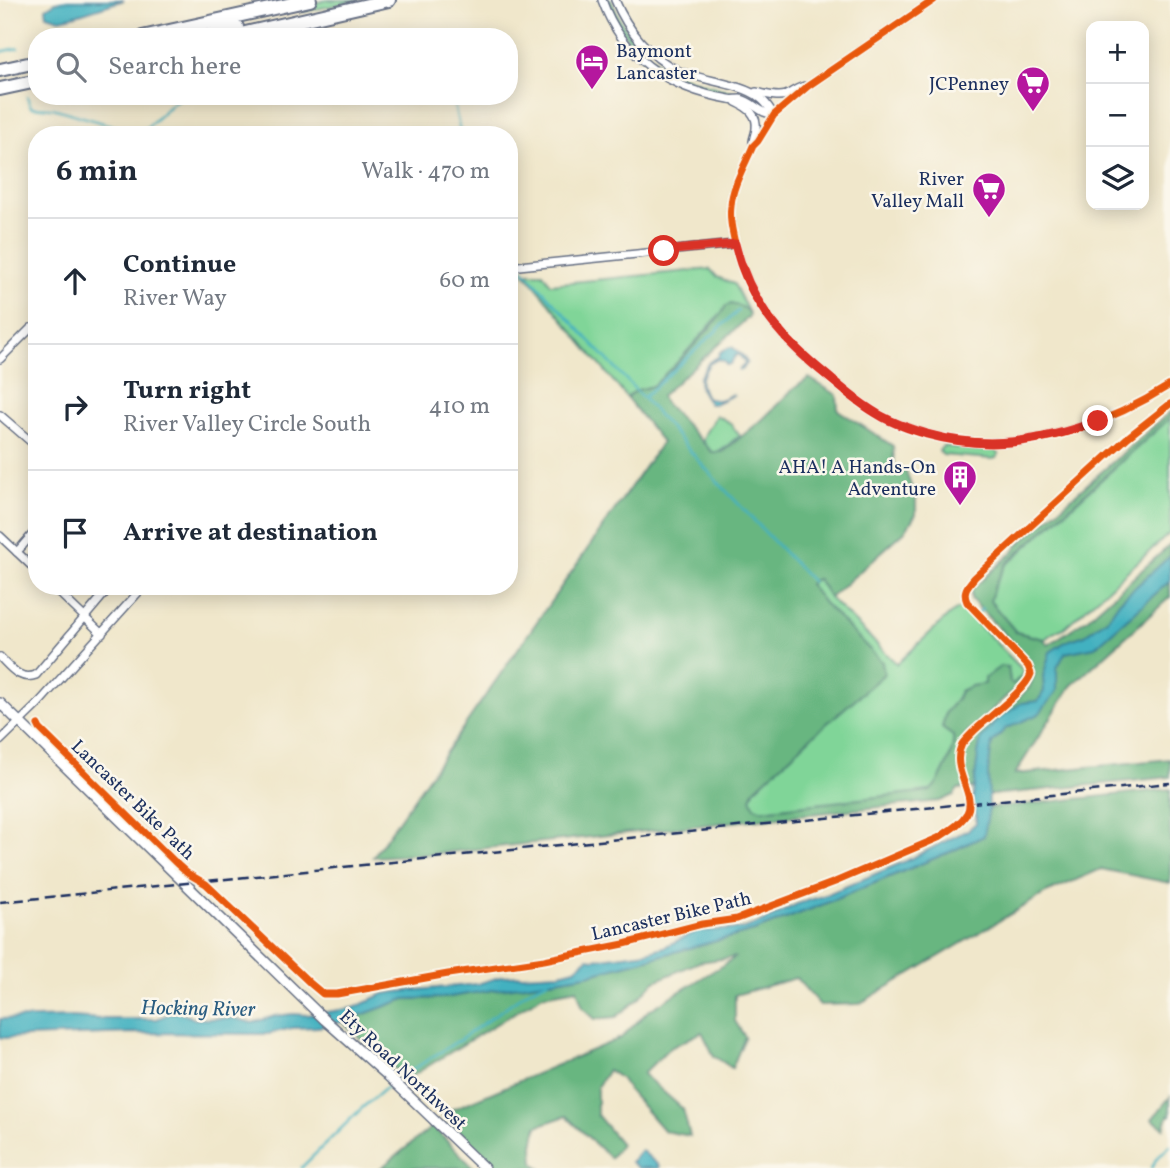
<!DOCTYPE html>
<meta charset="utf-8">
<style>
:root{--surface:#fff;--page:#f2f2f3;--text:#1f2937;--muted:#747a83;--line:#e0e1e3}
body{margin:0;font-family:Vollkorn,serif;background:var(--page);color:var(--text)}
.controls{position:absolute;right:21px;top:21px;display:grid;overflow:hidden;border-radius:14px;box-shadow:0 4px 18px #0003}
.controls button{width:63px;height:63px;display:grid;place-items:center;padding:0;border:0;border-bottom:2px solid var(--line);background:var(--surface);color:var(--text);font:35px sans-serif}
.stop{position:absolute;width:21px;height:21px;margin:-16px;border:5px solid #d93025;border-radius:50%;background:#fff}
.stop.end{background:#d93025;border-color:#fff;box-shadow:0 2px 7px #0008}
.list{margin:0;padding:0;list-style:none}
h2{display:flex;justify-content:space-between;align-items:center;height:91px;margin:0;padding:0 28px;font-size:30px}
h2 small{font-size:23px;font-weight:400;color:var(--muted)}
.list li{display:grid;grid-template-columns:46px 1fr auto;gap:21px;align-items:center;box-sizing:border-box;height:126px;padding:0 28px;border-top:2px solid var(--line)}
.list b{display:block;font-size:26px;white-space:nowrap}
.list p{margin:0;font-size:23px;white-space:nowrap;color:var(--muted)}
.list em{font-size:23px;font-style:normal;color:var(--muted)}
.icon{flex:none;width:38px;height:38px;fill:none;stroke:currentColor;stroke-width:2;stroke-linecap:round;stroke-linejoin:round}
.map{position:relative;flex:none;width:1170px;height:1168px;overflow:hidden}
.search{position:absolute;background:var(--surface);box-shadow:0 4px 18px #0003;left:28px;top:28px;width:490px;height:77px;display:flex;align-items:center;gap:18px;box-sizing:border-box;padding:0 24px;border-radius:28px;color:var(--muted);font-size:26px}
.panel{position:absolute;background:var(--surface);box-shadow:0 4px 18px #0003;left:28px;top:126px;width:490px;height:469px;border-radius:28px}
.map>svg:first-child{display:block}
.green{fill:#80d598;stroke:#4e827b;stroke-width:2}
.forest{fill:#68b680;stroke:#42726f;stroke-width:2}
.water{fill:#43b1c0;stroke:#2f708f;stroke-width:2}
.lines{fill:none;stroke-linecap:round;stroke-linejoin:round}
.stream{stroke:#43b1c0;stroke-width:2.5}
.minor-casing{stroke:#666f84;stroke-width:10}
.tertiary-casing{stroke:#666f84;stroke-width:12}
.primary-casing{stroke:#666f84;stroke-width:16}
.minor{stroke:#fff;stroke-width:7}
.tertiary{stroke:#fff;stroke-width:9}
.primary{stroke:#fff;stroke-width:12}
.rail{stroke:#1b2f5e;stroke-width:2.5;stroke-dasharray:10 5;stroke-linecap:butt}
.cycleway-casing{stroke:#fbf7ec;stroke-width:11}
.cycleway{stroke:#e8590c;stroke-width:7}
.route{stroke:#d93025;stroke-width:9}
.labels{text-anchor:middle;stroke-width:5;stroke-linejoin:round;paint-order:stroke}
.poi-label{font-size:19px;fill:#1b2f5e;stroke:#fbf7ec;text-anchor:end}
.street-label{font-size:19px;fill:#1b2f5e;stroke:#fbf7ec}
.water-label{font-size:21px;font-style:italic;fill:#295c80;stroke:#fbf7ec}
</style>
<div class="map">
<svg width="1170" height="1168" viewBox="0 0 1170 1168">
<rect width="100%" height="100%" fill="#fbf7ec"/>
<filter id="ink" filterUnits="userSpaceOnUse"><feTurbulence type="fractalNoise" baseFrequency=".0143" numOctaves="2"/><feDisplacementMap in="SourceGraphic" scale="14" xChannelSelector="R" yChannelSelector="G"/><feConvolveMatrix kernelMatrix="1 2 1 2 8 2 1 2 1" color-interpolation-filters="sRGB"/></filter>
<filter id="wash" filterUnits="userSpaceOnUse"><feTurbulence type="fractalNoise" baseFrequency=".00686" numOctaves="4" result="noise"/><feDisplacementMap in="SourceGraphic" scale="28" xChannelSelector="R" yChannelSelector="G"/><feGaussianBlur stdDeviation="1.57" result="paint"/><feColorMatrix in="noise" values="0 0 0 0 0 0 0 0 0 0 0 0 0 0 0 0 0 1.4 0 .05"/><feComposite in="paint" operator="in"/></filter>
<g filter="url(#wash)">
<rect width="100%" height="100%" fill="#f0e7cb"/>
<g class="green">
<polygon points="328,0 360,0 303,12 299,8 300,6"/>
<path d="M606,0H611C641,73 687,79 756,98L753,101C684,82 636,74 606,0Z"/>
<path d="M710,269L717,277L734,284L749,313L744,309L724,310L673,367C664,372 661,382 652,386C641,390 636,388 627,398L525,273H543L551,284Z"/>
<path d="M716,415L730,423L740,436C726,443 716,466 703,441C704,430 712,425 716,415Z"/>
<path d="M1170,418V533L1064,628C1048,634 1041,641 1034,656L976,590L991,576L1013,559Z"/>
<polygon points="943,446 966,449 992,450 995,450 999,454 996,458 992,459 943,455 939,451"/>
<path d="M818,579L830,598L897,664L950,614L958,609H963L1022,669L1023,674L1013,685L1010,682L1009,675L985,685L971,686L960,691L953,705L946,712L942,728L953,736C955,751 941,781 930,792L762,810L755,807L751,799L754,790L809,739L824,603L809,585L814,580Z"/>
</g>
<g class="forest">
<path d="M731,304C739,305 747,308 750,316L661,396L663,401L712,452H722L726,449L763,419L792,390L809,378L837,395L838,410L893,446L894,465L906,471L911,486L916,493V514L905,531L830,598L818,579L814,580L809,584L824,603L882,662L884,674L809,739L754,790L751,799L755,807L762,810L930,791C941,781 955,751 953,736L942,728L946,712L957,699L960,691L971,686L985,684V678L1001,666L1008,667L1010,682L1013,684L1023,674L1024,680L964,736L967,747L983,730L1029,688L1034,675L1030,661L971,599V590L1013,552L1020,543L1170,412V418L1006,564L994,587L990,601L1016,632L1044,639L1048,645L1088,618L1170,545V597L1071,686L1015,774L1170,759V777L991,795L971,788L958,789L954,795L940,801L760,819L431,854L373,857L662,442L627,398C636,388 641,390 652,386C661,382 664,372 674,367L717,320L726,306Z"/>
<polygon points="1170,789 1170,883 1101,869 1046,893 859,1004 820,1005 796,978 735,995 735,1021 745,1037 732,1068 714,1056 702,1032 668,1049 643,1074 683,1109 690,1136 664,1131 629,1091 620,1078 608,1070 597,1087 597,1115 621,1144 610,1158 566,1116 537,1126 533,1145 534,1163 540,1168 497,1168 441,1114 621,1038 648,1011 736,957 699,962 655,981 637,1000 616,1017 595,1019 583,1008 577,989 543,995 407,1079 342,1022 405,999 443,998 587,975 754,931 819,906 952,851 983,836 989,808"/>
<polygon points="1170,1097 1170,1116 1168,1116 1164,1128 1152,1119"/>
<polygon points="432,1126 474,1168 381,1168 428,1130"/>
</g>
<g class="water">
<polygon points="68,0 124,0 73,16 60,19 47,15 46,8 56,2"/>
<path d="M730,347H732L744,357L747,363L743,369L738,371L746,363L739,355H736L730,364L727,365L724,361L718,359L709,364L700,379C702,401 715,405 732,394L733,395L714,404H709L700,388L699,378L709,362L718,357L720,352Z"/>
<polygon points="1170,556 1170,581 1095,647 1065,653 1057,668 1057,691 1039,714 1005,729 992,743 988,772 989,808 984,836 952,851 819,906 754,931 587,975 443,998 405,999 342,1022 318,1027 292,1028 268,1034 133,1033 0,1038 0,1019 73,1017 100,1019 157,1019 171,1013 179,1012 195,1019 234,1018 252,1023 275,1016 293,1014 307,1015 354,1008 383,994 396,992 477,984 503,976 560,973 575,969 588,958 594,959 647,952 664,947 698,931 742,929 762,922 797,904 823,896 906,861 968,830 976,823 976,816 972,804 978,754 981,739 995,722 1021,703 1038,701 1044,691 1043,676 1050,652 1067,641 1085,635 1108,618 1120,601"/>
<polygon points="641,1150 659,1166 658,1168 638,1168 631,1162"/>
</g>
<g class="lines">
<g class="stream">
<polyline points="0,52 18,48"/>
<polyline points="452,96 461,135"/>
<polyline points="27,97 31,107 53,108 140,134 174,102 182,96"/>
<polyline points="521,267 644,399 715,479 812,582"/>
<polyline points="643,398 738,311"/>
<polyline points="973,618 982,609"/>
<path d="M301,1168L361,1109L384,1089L435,1055C444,1051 451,1044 460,1040L531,989L548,981"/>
<polyline points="1152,1168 1156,1159 1170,1145"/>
</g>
</g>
</g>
<g filter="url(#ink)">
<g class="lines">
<g class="minor-casing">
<g id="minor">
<path d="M602,0C623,58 669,89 729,99C733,100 736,99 740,99C750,101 756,108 764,112C767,113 771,114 774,115"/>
<path d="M615,0C627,29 649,57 679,71C700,80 744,84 760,98C766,102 770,109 774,115"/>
<path d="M934,0L808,86L774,115L758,141L753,146C745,165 732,186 731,206C729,220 733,234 736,248C750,306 786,342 831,379C849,394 866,409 887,419C914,433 945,440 974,442C1043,448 1113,421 1170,385"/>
<path d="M756,92C766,94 776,98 786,95C794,92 798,86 807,86"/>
<path d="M736,102C747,107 758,114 756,129C755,136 752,139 753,146"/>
<polyline points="509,267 735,244"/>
<polyline points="0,359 31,328 37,334"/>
<polyline points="0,415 37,447"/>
<polyline points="0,536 37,571"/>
<polyline points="17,552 37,529"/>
<polyline points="52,586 102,634"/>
<path d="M0,657C11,668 20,681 36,675L111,586"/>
<polyline points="0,741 36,706 144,586"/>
</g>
</g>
<g class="tertiary-casing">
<polyline id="tertiary" points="0,703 325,1020 388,1076 484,1168"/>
</g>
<g class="primary-casing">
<g id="primary">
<polyline points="142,37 310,0"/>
<polyline points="196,37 237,27"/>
<polyline points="228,37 389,0"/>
<polyline points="0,70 37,62"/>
<polyline points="0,89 37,81"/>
</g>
</g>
<use href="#minor" class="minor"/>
<use href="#tertiary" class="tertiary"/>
<use href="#primary" class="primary"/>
<polyline class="rail" points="0,902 1170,783"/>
<g class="cycleway-casing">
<g id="cycleway">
<path d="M934,0L808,86L774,115L758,141L753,146C745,165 732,186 731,206C729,220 733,234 736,248C750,306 786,342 831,379C849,394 866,409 887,419C914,433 945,440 974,442C1043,448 1113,421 1170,385"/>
<path d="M38,725L40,729L178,865L187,873L206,884L311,984L323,994H337L448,974L544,960L624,944L702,924L737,919L835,882L938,838C948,831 961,824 967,813C977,794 949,769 962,744C965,740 970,735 973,732C987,718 1026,690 1031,674L1028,666L967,602C962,591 968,585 975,577L1128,437L1170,404"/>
</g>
</g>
<use href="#cycleway" class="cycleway"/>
</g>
</g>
<g class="lines" filter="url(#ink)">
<path class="route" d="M664,251L735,244C749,299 776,333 819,369C840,386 859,404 883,417C897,425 912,429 927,434C987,451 1041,442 1098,421"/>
</g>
<defs>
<g id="hotel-pin" transform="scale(1.75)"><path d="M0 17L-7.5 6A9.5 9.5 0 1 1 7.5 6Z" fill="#b5179e" stroke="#fbf7ec"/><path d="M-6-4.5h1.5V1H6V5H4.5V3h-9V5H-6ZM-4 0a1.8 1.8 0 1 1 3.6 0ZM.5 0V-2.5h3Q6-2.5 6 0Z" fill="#fff"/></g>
<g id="supermarket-pin" transform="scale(1.75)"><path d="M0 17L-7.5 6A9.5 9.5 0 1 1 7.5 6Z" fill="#b5179e" stroke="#fbf7ec"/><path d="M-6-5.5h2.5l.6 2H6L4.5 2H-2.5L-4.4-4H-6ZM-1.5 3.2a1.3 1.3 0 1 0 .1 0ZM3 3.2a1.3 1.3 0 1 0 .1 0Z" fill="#fff"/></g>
<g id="building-pin" transform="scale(1.75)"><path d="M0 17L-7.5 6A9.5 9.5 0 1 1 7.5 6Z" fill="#b5179e" stroke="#fbf7ec"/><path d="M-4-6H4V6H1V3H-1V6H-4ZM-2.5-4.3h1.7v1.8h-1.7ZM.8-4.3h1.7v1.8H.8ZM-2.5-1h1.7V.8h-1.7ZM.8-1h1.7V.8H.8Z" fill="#fff"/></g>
</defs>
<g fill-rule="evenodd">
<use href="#hotel-pin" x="592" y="61"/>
<use href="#supermarket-pin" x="1033" y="83"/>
<use href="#supermarket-pin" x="989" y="189"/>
<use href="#building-pin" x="960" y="477"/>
</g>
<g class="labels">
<g class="poi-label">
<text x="616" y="57" text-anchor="start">Baymont<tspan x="616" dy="22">Lancaster</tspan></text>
<text x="1009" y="90">JCPenney</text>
<text x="964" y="185">River<tspan x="964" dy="22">Valley Mall</tspan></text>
<text x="936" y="473">AHA! A Hands-On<tspan x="936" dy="22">Adventure</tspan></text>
</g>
<g class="street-label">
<text transform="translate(134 799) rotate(44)" y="7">Lancaster Bike Path</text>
<text transform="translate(671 915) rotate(-13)" y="7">Lancaster Bike Path</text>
<text transform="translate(404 1069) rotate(43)" y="7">Ety Road Northwest</text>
</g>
<g class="water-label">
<text transform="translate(198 1008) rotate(1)" y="7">Hocking River</text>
</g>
</g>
</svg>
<div class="controls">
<button>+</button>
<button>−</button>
<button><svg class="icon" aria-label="layers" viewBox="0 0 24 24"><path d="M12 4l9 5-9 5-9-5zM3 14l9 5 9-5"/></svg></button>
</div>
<div class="stop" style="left:664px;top:251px"></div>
<div class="stop end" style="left:1098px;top:421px"></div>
<div class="search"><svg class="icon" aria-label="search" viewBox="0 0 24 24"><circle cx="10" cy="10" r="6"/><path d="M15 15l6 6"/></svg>Search here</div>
<section class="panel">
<h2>6 min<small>Walk · 470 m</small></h2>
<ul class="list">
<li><svg class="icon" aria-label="ahead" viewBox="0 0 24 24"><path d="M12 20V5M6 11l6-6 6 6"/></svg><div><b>Continue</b><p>River Way</p></div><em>60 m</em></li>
<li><svg class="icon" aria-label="right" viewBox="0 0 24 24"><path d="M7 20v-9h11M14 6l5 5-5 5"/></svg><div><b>Turn right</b><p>River Valley Circle South</p></div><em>410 m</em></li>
<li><svg class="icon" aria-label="arrive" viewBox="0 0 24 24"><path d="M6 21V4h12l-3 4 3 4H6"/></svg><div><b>Arrive at destination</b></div></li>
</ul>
</section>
</div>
